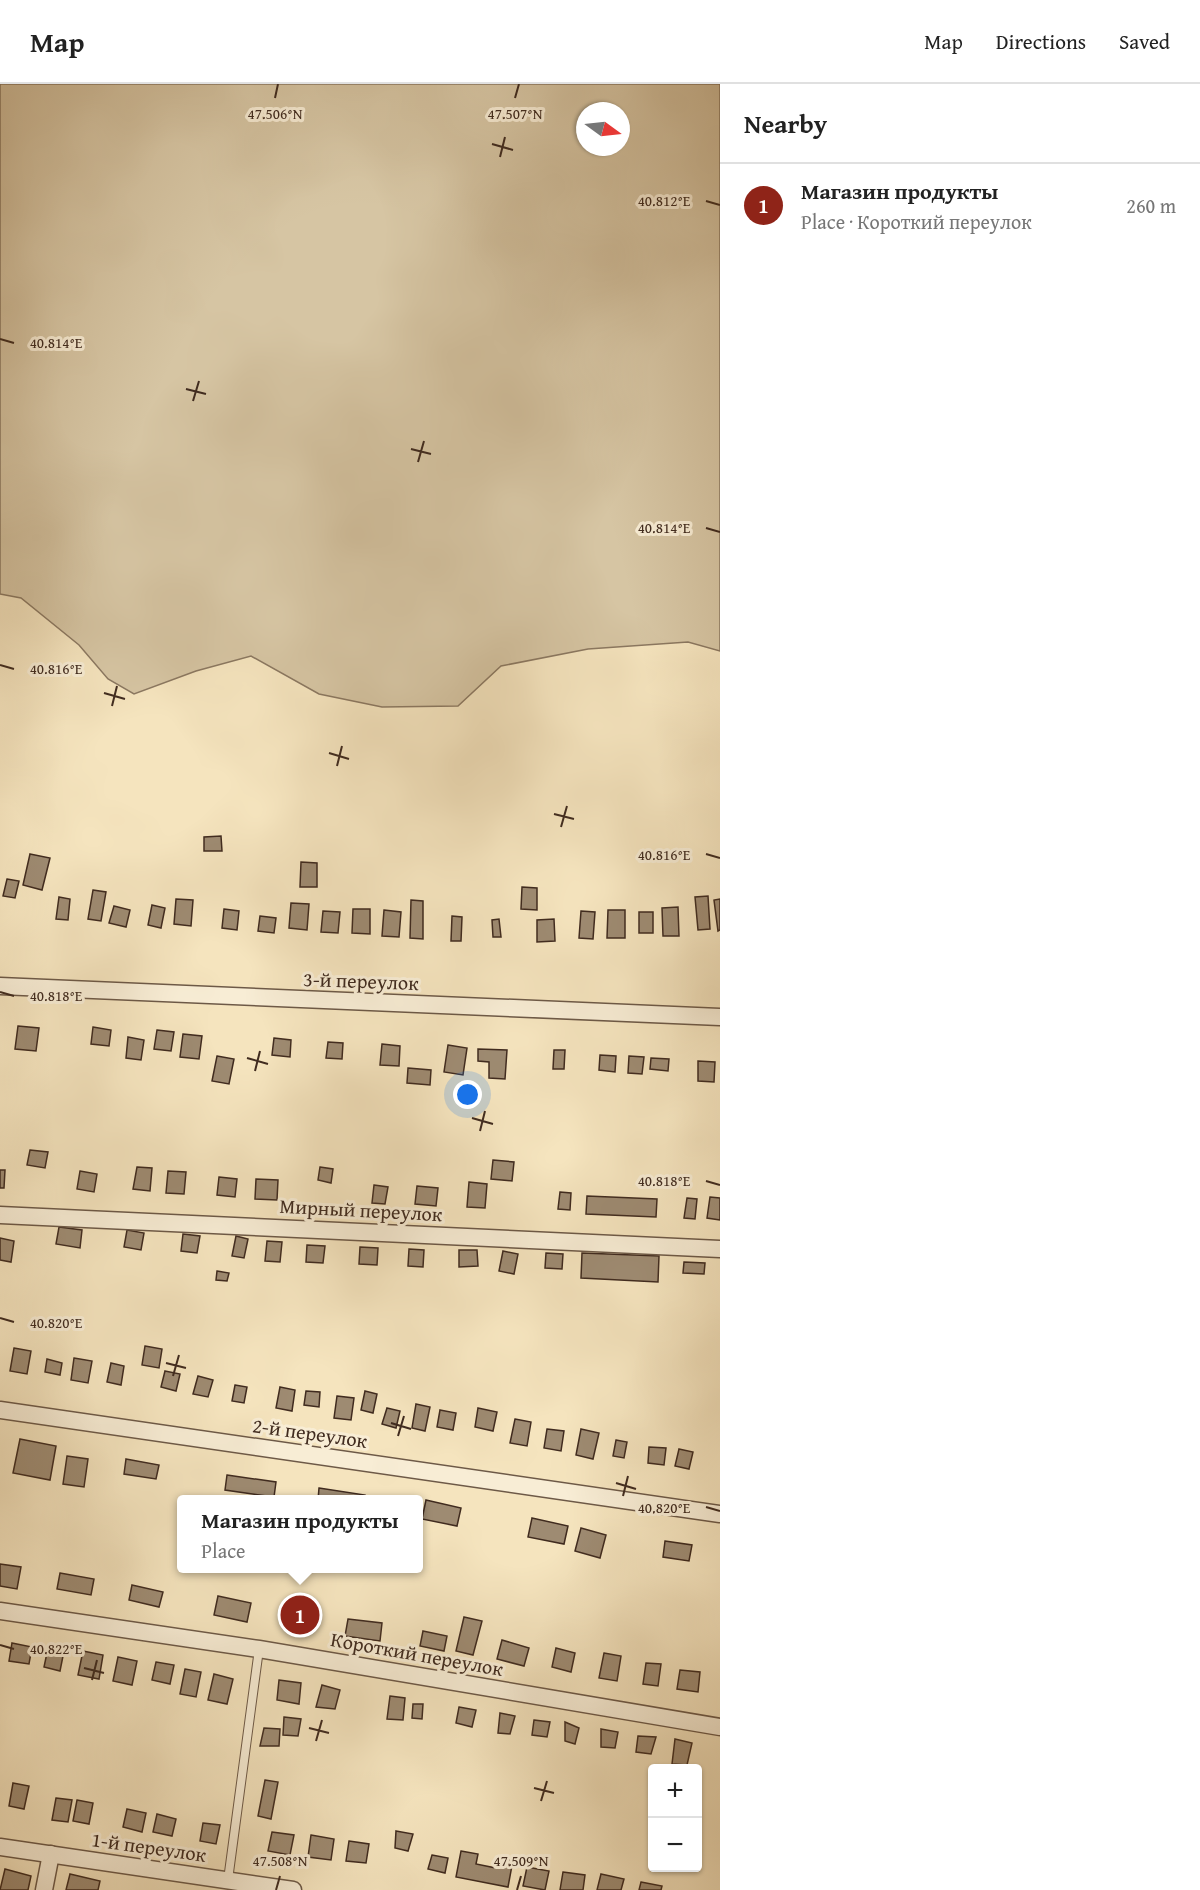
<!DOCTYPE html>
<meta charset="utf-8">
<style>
:root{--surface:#fff;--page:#f6f6f6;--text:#222;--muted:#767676;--line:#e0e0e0;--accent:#8f2418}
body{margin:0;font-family:"Gentium Book Plus",serif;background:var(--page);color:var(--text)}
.controls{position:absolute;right:18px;bottom:18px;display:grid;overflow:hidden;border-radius:6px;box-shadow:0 2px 4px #0004}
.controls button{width:54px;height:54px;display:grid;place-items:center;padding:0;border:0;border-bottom:2px solid var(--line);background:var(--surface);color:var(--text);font:30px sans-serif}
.compass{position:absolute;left:576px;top:18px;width:54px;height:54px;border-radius:50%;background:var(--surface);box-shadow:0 2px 4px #0004;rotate:105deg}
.you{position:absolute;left:468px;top:1011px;width:21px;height:21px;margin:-15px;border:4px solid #fff;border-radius:50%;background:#1a73e8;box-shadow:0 0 0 9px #1a73e833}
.badge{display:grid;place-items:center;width:39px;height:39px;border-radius:50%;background:var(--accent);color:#fff;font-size:20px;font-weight:700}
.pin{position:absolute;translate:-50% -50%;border:3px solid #fff;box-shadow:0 2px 6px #0006}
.popup{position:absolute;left:177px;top:1411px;width:246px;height:78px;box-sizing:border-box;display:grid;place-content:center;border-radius:6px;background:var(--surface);filter:drop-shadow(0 2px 4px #0005);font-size:20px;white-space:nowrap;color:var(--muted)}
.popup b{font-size:22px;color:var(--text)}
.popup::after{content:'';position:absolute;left:50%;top:100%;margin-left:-12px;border:12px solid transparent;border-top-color:var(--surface)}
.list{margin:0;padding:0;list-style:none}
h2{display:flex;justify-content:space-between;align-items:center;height:78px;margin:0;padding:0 24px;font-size:26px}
h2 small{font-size:20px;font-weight:400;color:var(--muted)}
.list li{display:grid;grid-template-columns:39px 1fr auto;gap:18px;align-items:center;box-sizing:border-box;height:84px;padding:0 24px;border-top:2px solid var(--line)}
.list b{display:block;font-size:22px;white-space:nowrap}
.list p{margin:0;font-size:20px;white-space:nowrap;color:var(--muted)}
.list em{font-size:20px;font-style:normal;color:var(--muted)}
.map{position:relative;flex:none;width:720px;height:1806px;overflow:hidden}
header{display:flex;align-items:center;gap:36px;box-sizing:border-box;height:84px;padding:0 30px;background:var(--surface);border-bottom:2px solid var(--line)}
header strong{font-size:28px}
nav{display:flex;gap:33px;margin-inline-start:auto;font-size:21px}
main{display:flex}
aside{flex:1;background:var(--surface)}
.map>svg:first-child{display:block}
.green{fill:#d6c5a3;stroke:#8b7861;stroke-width:1.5;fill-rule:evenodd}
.building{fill:#9e8b72;stroke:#402b1f;stroke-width:1.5}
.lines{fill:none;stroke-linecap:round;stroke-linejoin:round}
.service-casing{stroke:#6d5947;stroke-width:10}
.minor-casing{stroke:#6d5947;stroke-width:19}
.service{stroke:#f8edd5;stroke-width:8}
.minor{stroke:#f8edd5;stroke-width:16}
.ticks{fill:none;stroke:#402b1f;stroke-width:2}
.labels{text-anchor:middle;stroke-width:6;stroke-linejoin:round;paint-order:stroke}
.street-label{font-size:20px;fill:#402b1f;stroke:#f8edd5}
.ticks-label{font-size:15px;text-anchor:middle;fill:#402b1f;stroke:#f8edd5;stroke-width:6;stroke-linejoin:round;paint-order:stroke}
</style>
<header>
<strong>Map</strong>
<nav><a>Map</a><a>Directions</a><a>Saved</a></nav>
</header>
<main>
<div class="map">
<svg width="720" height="1806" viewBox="0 0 720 1806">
<rect width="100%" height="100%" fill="#f5e4be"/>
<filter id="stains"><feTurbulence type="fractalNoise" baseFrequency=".00333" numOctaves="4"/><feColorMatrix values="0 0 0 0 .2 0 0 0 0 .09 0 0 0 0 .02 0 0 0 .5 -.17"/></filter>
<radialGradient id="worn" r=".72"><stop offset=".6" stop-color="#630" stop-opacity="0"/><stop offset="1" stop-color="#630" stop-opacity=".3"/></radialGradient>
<path class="green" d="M0,0H720V567L688,558L588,565L501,582L458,622L382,623L319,610L251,572L196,587L134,610L108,595L79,561L21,514L0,510ZM585,27H621V63H585Z"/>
<g class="building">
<polygon points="221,752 222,767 204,767 204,753"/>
<polygon points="30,770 50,774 42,806 23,801"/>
<polygon points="301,778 317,779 317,803 300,803"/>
<polygon points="7,795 19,797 15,814 3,812"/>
<polygon points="522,803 537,804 537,826 521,825"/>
<polygon points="93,806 106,808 101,837 88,835"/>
<polygon points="708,812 710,845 698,846 695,813"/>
<polygon points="59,813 70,815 68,836 56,835"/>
<polygon points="176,815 193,816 191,842 174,840"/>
<polygon points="720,815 720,846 718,847 714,816"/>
<polygon points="411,816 423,817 423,855 410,854"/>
<polygon points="291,819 309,820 307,846 289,844"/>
<polygon points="152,821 165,824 161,844 148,841"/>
<polygon points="114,822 130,826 126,843 109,839"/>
<polygon points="678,823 679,852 663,852 662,824"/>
<polygon points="224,825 239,827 237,846 222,844"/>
<polygon points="353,825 370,825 370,850 352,849"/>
<polygon points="384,826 401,828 399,853 382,852"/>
<polygon points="608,826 625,826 625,854 607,854"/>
<polygon points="323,827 340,828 338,849 321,848"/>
<polygon points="581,827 595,828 593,855 579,854"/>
<rect x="639" y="828" width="14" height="21"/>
<polygon points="260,832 276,834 274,849 258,847"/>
<polygon points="452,832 462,833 461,857 451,857"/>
<polygon points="499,835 501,853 493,853 492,836"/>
<polygon points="554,835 555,857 537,858 537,836"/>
<polygon points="18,942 39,944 36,967 15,965"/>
<polygon points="93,943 111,946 109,962 91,960"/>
<polygon points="157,946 174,948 171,967 154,965"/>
<polygon points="183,950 202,952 199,975 180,973"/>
<polygon points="128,953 144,956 141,976 126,974"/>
<polygon points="274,954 291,956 290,973 272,971"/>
<polygon points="328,958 343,959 342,975 326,974"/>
<polygon points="382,960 400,962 399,982 380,981"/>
<polygon points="448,961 467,964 463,991 444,988"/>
<polygon points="478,965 507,966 505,995 489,994 489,978 478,977"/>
<polygon points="554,966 565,966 564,985 553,985"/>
<polygon points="600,971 616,972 615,988 599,986"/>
<polygon points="217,972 234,975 229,1000 212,997"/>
<polygon points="629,972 644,973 642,990 628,989"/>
<polygon points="651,974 669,975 668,987 650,985"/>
<polygon points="698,977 715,978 714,998 698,997"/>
<polygon points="408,984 431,986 430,1001 407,999"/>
<polygon points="30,1066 48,1068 45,1084 27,1081"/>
<polygon points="493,1076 514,1078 512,1097 491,1095"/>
<polygon points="137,1083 152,1084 150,1107 133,1105"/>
<polygon points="320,1083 333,1085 331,1099 318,1096"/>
<polygon points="0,1086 5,1086 4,1104 0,1104"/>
<polygon points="80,1087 97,1090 94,1108 77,1105"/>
<polygon points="168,1087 186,1088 184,1110 166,1109"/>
<polygon points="219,1093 237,1095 235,1113 217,1111"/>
<polygon points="256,1095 278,1096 277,1116 255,1115"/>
<polygon points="469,1098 487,1100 485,1124 467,1123"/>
<polygon points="374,1101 388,1103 385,1120 372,1119"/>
<polygon points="417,1102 438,1104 436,1122 415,1120"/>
<polygon points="560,1108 571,1109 570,1126 558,1125"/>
<polygon points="587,1112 657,1115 656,1133 586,1130"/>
<polygon points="710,1113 720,1114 720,1136 707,1134"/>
<polygon points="687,1114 697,1115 695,1135 684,1134"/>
<polygon points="59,1143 82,1146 80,1164 56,1160"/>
<polygon points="127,1146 144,1149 141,1166 124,1163"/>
<polygon points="183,1150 200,1152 197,1169 181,1167"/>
<polygon points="236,1152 248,1155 244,1174 232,1172"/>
<polygon points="0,1154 14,1157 11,1178 0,1176"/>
<polygon points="267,1157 282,1158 280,1178 265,1177"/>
<polygon points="307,1161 325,1162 323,1179 306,1178"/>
<polygon points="360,1163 378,1164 377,1181 359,1180"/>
<polygon points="409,1165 424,1166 423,1183 408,1182"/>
<polygon points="459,1166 477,1166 478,1182 459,1183"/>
<polygon points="503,1167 518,1170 514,1190 499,1187"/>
<polygon points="546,1169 563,1170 562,1185 545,1184"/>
<polygon points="582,1169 659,1172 658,1198 581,1194"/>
<polygon points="684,1178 705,1179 704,1190 683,1189"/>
<polygon points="217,1187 229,1189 227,1197 216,1196"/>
<polygon points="145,1262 162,1265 159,1284 142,1281"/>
<polygon points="14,1264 31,1267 27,1290 10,1287"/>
<polygon points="74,1274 92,1277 88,1299 71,1296"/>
<polygon points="47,1275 62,1279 60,1291 45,1288"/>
<polygon points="111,1279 124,1282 121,1301 107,1298"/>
<polygon points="165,1287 180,1290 176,1307 161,1303"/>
<polygon points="198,1292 213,1296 208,1313 193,1310"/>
<polygon points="235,1301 247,1303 244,1319 232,1317"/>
<polygon points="280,1303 295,1306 292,1327 276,1324"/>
<polygon points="306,1307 320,1308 319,1323 304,1321"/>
<polygon points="365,1307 377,1310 373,1329 361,1326"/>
<polygon points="337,1312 354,1314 351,1336 334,1334"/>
<polygon points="416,1320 430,1323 425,1347 412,1344"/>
<polygon points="387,1324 400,1327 396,1344 382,1340"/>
<polygon points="478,1324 497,1328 493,1347 475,1343"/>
<polygon points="440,1326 456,1329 453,1346 437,1343"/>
<polygon points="515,1335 531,1338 527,1362 510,1359"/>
<polygon points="547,1345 564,1347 561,1367 544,1364"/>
<polygon points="581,1345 599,1349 593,1375 576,1371"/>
<polygon points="20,1355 56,1362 50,1396 13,1389"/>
<polygon points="616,1356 627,1358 624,1374 613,1372"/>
<polygon points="649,1363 666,1364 664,1381 648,1379"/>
<polygon points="679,1365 693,1368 689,1385 675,1382"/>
<polygon points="67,1372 88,1375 84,1403 63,1400"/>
<polygon points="126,1375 159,1381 156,1395 124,1390"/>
<polygon points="227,1391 276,1398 274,1413 225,1406"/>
<polygon points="319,1404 365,1411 364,1416 318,1416"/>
<polygon points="426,1416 461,1424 457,1442 422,1435"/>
<polygon points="532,1434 568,1442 564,1460 528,1453"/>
<polygon points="581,1444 606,1451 600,1474 575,1467"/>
<polygon points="665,1457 692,1461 689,1477 663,1473"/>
<polygon points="0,1480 21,1483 17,1505 0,1502"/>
<polygon points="60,1489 94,1495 91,1511 57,1505"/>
<polygon points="132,1501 163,1508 159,1523 129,1516"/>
<polygon points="218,1512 251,1519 247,1538 214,1531"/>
<polygon points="289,1517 315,1521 311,1545 285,1541"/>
<polygon points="464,1533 482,1537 473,1571 456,1567"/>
<polygon points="348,1535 382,1539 380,1557 345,1552"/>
<polygon points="423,1547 447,1552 444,1567 420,1562"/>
<polygon points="502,1556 529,1564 524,1582 497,1575"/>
<polygon points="12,1559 32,1563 29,1580 9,1577"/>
<polygon points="48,1564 64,1567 60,1587 44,1583"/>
<polygon points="556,1564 575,1569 571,1588 552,1583"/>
<polygon points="83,1567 103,1571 99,1595 78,1591"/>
<polygon points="604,1569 621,1572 617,1597 599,1594"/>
<polygon points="118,1573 137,1577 132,1601 113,1597"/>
<polygon points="156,1578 174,1581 170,1600 152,1596"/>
<polygon points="646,1579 661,1580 658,1602 643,1600"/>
<polygon points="185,1585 201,1588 196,1613 180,1610"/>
<polygon points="680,1586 700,1588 698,1608 677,1605"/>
<polygon points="214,1590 233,1595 227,1620 208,1616"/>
<polygon points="279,1596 301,1599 299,1620 277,1616"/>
<polygon points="322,1601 340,1606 335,1625 316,1623"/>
<polygon points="390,1612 405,1614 403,1636 387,1635"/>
<polygon points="413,1620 423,1620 422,1635 412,1634"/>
<polygon points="459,1623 476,1626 472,1643 456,1639"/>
<polygon points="500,1629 515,1632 510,1650 498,1649"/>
<polygon points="284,1633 301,1635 298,1652 283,1651"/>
<polygon points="534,1636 550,1638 547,1653 532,1651"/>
<polygon points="565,1638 579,1644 575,1660 565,1657"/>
<polygon points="264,1644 280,1645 279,1662 260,1662"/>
<polygon points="601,1645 618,1648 615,1664 601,1663"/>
<polygon points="638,1652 656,1653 651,1670 636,1668"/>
<polygon points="675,1655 692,1659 687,1681 672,1680"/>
<polygon points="265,1696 278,1698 271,1735 258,1732"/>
<polygon points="13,1699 29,1702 24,1725 9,1722"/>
<polygon points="56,1714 72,1716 68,1738 52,1736"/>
<polygon points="77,1716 93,1719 89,1740 73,1737"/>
<polygon points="127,1725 146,1729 142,1748 123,1743"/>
<polygon points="157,1730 176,1735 172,1752 153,1748"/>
<polygon points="203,1739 220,1741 216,1760 200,1757"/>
<polygon points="396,1747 413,1750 408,1767 395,1764"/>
<polygon points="272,1748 294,1751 290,1771 268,1767"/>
<polygon points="311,1751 334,1755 331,1776 308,1773"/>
<polygon points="349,1757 369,1760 366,1779 346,1777"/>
<polygon points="461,1767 478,1770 476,1780 496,1784 498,1774 513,1776 508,1803 456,1793"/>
<polygon points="432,1771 448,1774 445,1789 428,1785"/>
<polygon points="527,1783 549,1787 545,1806 523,1802"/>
<polygon points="5,1785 31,1792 28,1806 0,1806"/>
<polygon points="563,1788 585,1791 583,1806 560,1806"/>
<polygon points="70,1790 100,1797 98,1806 66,1806"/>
<polygon points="601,1790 624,1795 621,1806 597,1806"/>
<polygon points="641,1798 662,1802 661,1806 639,1806"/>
</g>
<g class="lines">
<g class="service-casing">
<polyline id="service" points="228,1796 259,1565"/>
</g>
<g class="minor-casing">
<g id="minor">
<polyline points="0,902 720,933"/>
<polyline points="0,1131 720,1165"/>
<polyline points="0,1326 720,1430"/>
<polyline points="0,1527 259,1565 720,1643"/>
<polyline points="0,1763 293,1806"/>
<polyline points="44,1806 51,1770"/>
</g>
</g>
<use href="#service" class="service"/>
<use href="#minor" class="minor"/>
</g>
<path class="ticks" d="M275,14L278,0M515,14L519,0M492,60L513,66M500,73L505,53M706,117L720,121M0,255L14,259M186,305L206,310M193,317L199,297M411,365L431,370M418,378L424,357M706,444L720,448M0,581L14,585M104,609L125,615M112,622L117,602M329,669L349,675M337,682L342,662M554,730L574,735M561,743L567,722M706,770L720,774M0,908L14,912M247,974L268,980M255,987L260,967M472,1034L493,1040M480,1047L485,1027M706,1097L720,1101M0,1234L14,1238M166,1279L186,1284M173,1292L179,1271M391,1339L411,1345M398,1352L404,1332M616,1399L636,1405M623,1412L628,1392M706,1423L720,1427M0,1561L14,1565M84,1584L104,1589M92,1596L97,1576M309,1644L329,1649M316,1657L322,1636M534,1704L554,1709M541,1717L547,1697M276,1806L280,1792M517,1806L521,1792"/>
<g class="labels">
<g class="street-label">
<text transform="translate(361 897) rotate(2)" y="7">3-й переулок</text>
<text transform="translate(361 1126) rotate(3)" y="7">Мирный переулок</text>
<text transform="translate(310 1349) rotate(8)" y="7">2-й переулок</text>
<text transform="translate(417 1570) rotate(10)" y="7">Короткий переулок</text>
<text transform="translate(149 1763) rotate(8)" y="7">1-й переулок</text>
</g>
</g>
<g class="ticks-label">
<text x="275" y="35">47.506°N</text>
<text x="515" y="35">47.507°N</text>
<text x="664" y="122">40.812°E</text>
<text x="56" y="264">40.814°E</text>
<text x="664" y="449">40.814°E</text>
<text x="56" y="590">40.816°E</text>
<text x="664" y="776">40.816°E</text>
<text x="56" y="917">40.818°E</text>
<text x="664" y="1102">40.818°E</text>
<text x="56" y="1244">40.820°E</text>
<text x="664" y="1429">40.820°E</text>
<text x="56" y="1570">40.822°E</text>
<text x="280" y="1782">47.508°N</text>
<text x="521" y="1782">47.509°N</text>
</g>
<rect width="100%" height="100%" filter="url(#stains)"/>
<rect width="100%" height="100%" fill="url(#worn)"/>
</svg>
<div class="controls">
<button>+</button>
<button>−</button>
</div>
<svg class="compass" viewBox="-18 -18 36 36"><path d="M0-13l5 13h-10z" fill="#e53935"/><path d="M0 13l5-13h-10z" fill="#767676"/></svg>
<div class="you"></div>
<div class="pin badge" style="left:300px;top:1531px">1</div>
<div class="popup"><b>Магазин продукты</b>Place</div>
</div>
<aside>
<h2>Nearby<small></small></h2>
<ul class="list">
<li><span class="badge">1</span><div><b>Магазин продукты</b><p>Place · Короткий переулок</p></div><em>260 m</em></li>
</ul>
</aside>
</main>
